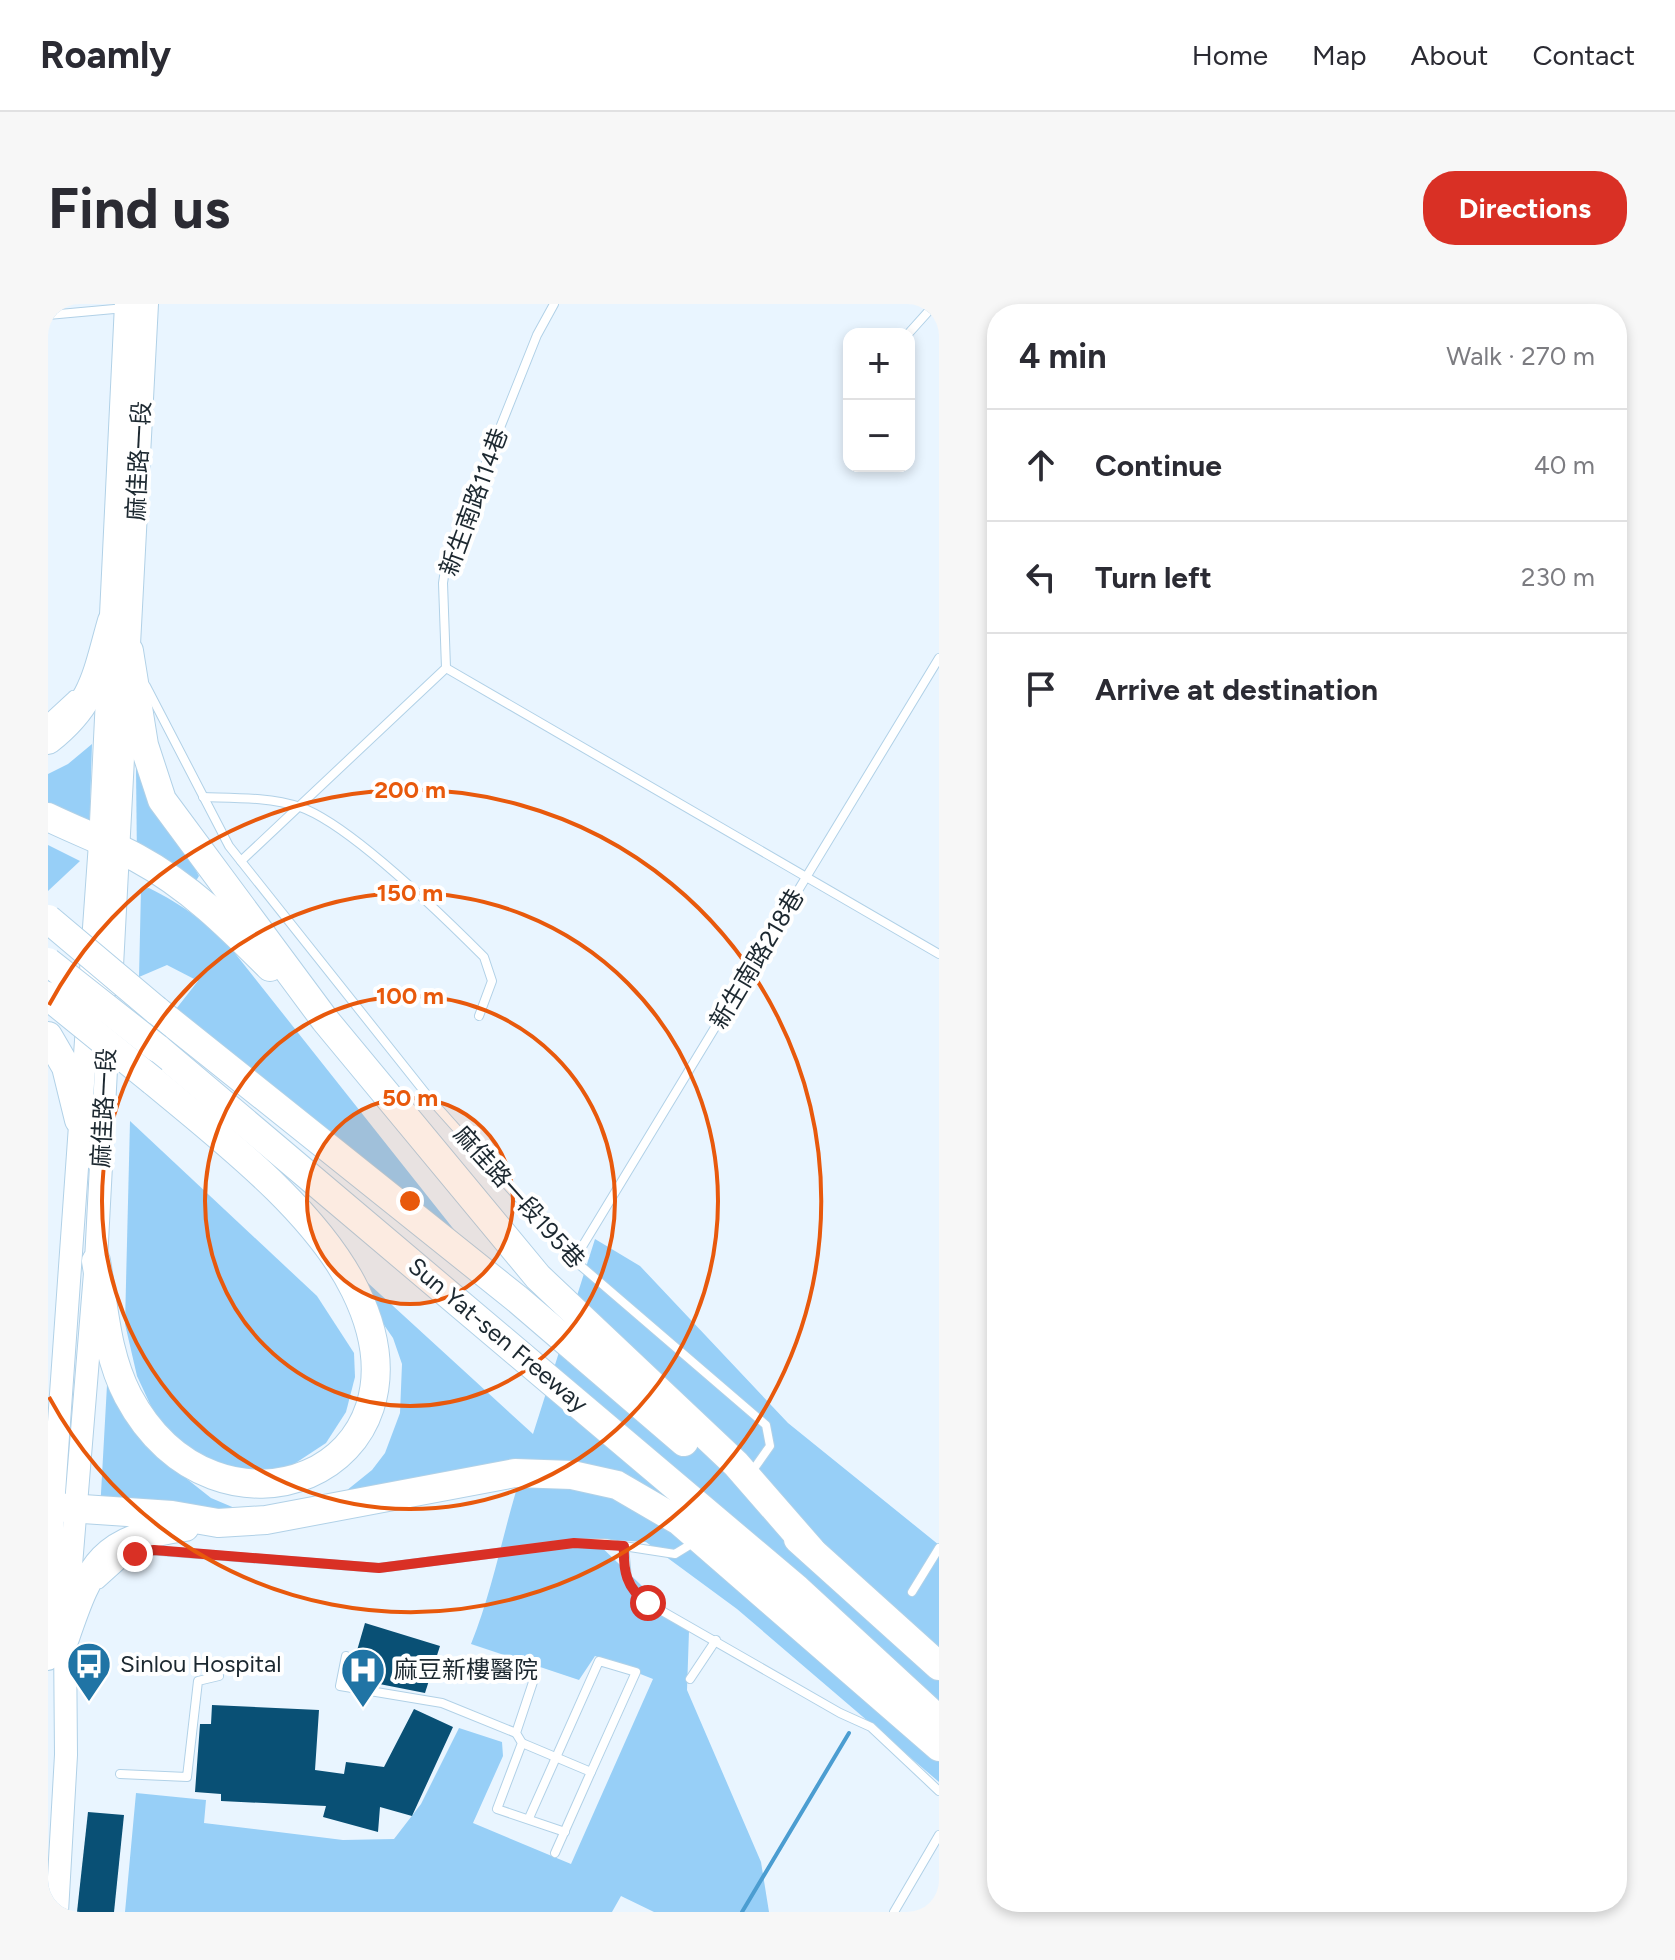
<!DOCTYPE html>
<meta charset="utf-8">
<style>
:root{--surface:#fff;--page:#f7f7f7;--text:#2b2b33;--muted:#7c7c81;--line:#e1e1e2;--accent:#d93025}
body{margin:0;font-family:Figtree,"Noto Sans TC",sans-serif;background:var(--page);color:var(--text)}
.controls{position:absolute;right:24px;top:24px;display:grid;overflow:hidden;border-radius:16px;box-shadow:0 4px 12px #0003}
.controls button{width:72px;height:72px;display:grid;place-items:center;padding:0;border:0;border-bottom:2px solid var(--line);background:var(--surface);color:var(--text);font:40px sans-serif}
.stop{position:absolute;width:24px;height:24px;margin:-18px;border:6px solid #d93025;border-radius:50%;background:#fff}
.stop.end{background:#d93025;border-color:#fff;box-shadow:0 2px 8px #0008}
.list{margin:0;padding:0;list-style:none}
h2{display:flex;justify-content:space-between;align-items:center;height:104px;margin:0;padding:0 32px;font-size:34px}
h2 small{font-size:26px;font-weight:400;color:var(--muted)}
.list li{display:grid;grid-template-columns:52px 1fr auto;gap:24px;align-items:center;box-sizing:border-box;height:112px;padding:0 32px;border-top:2px solid var(--line)}
.list b{display:block;font-size:30px;white-space:nowrap}
.list em{font-size:26px;font-style:normal;color:var(--muted)}
.icon{flex:none;width:44px;height:44px;fill:none;stroke:currentColor;stroke-width:2;stroke-linecap:round;stroke-linejoin:round}
.map{position:relative;flex:none;width:891px;height:1608px;overflow:hidden;border-radius:32px}
header{display:flex;align-items:center;gap:48px;box-sizing:border-box;height:112px;padding:0 40px;background:var(--surface);border-bottom:2px solid var(--line)}
header strong{font-size:38px}
nav{display:flex;gap:44px;margin-inline-start:auto;font-size:28px}
.intro{display:flex;align-items:center;justify-content:space-between;box-sizing:border-box;height:192px;padding:0 48px}
h1{margin:0;font-size:56px}
.button{padding:20px 36px;border-radius:32px;background:var(--accent);color:#fff;font-size:28px;font-weight:700}
main{display:flex;gap:48px;padding:0 48px}
aside{flex:1;background:var(--surface);border-radius:32px;box-shadow:0 4px 12px #0003}
.map>svg:first-child{display:block}
.green{fill:#97cff7}
.lines{fill:none;stroke-linecap:round;stroke-linejoin:round}
.stream{stroke:#4b9dd1;stroke-width:4}
.building{fill:#095075}
.lane-casing{stroke:#b1d1e7;stroke-width:10}
.secondary-casing{stroke:#b1d1e7;stroke-width:24}
.highway-casing{stroke:#b1d1e7;stroke-width:30}
.lane{stroke:#fff;stroke-width:8}
.secondary{stroke:#fff;stroke-width:22}
.highway{stroke:#fff;stroke-width:28}
.highway-bridge-casing{stroke:#b1d1e7;stroke-width:30;stroke-linecap:butt}
.highway-bridge{stroke:#fff;stroke-width:28}
.route{stroke:#d93025;stroke-width:10}
.ring{fill:none;stroke:#e8590c;stroke-width:4}
.labels{text-anchor:middle;stroke-width:8;stroke-linejoin:round;paint-order:stroke}
.street-label{font-size:24px;fill:#1c2830;stroke:#fff}
.poi-label{font-size:24px;fill:#1c2830;stroke:#fff;text-anchor:start}
.centre{fill:#e8590c;stroke:#fff;stroke-width:4}
.ring-label{font-size:24px;text-anchor:middle;font-weight:bold;fill:#e8590c;stroke:#fff;stroke-width:8;stroke-linejoin:round;paint-order:stroke}
</style>
<header>
<strong>Roamly</strong>
<nav><a>Home</a><a>Map</a><a>About</a><a>Contact</a></nav>
</header>
<div class="intro"><h1>Find us</h1><a class="button">Directions</a></div>
<main>
<div class="map">
<svg width="891" height="1608" viewBox="0 0 891 1608">
<rect width="100%" height="100%" fill="#e9f5ff"/>
<g class="green">
<polygon points="44,440 41,539 0,518 0,470 20,460"/>
<polygon points="88,463 96,472 151,572 146,580 89,560"/>
<polygon points="0,541 32,557 0,587"/>
<path d="M101,584C135,601 161,620 186,648L423,947L128,705L150,677L119,661L91,673L93,585Z"/>
<polygon points="82,817 269,992 306,1049 307,1073 298,1108 278,1139 240,1164 204,1171 130,1142 108,1113 89,1072 77,1020"/>
<path d="M547,935L592,962L740,1119L891,1241V1478L689,1305L598,1238L545,1235L641,1327L639,1386L713,1558L721,1608H606L573,1592L564,1608H77L88,1489L158,1496L156,1519L295,1536L346,1535L373,1500L411,1424L454,1438L455,1452L425,1519L523,1560L605,1375L547,1352L531,1376L423,1340C445,1286 455,1227 473,1171L249,1216L52,1207L62,1027L87,1120L101,1145L163,1194L189,1205L230,1208L293,1191L324,1166L337,1149L352,1109L354,1060L345,1034L285,947L485,1130Z"/>
</g>
<g class="lines">
<polyline class="stream" points="694,1608 801,1429"/>
</g>
<g class="building">
<polygon points="317,1319 392,1342 377,1389 301,1374"/>
<polygon points="164,1401 271,1406 267,1466 296,1470 298,1458 336,1463 366,1405 405,1423 364,1512 332,1503 330,1528 275,1513 278,1502 173,1497 173,1490 147,1488 152,1420 163,1420"/>
<polygon points="40,1508 76,1511 66,1608 29,1608"/>
</g>
<g class="lines">
<g class="lane-casing">
<g id="lane">
<polyline points="0,11 77,4"/>
<polyline points="860,30 887,0"/>
<polyline points="398,364 891,650"/>
<polyline points="98,382 181,542 383,796 526,956 718,1121 722,1142 705,1166"/>
<polyline points="0,414 25,391"/>
<path d="M155,493C186,494 222,493 252,503C301,520 397,614 436,653L444,677L431,712"/>
<polyline points="193,557 398,364 395,279 398,259 489,31 506,0"/>
<polyline points="526,956 891,354"/>
<polyline points="576,1242 579,1275 593,1295 792,1409 823,1423 891,1487"/>
<polyline points="52,1280 82,1253 100,1246 331,1264 526,1239 556,1239 627,1250 640,1242"/>
<polyline points="864,1288 891,1244"/>
<polyline points="298,1352 292,1382 394,1399 468,1429"/>
<polyline points="487,1372 468,1429 474,1439 449,1505 517,1528"/>
<polyline points="642,1375 668,1336"/>
<polyline points="474,1439 543,1468 507,1549"/>
<polyline points="72,1470 139,1473 150,1377 171,1372"/>
<polyline points="481,1514 551,1357 588,1368 543,1468"/>
<polyline points="846,1608 891,1531"/>
</g>
</g>
<g class="secondary-casing">
<g id="secondary">
<polyline points="63,681 99,0"/>
<polyline points="0,1355 5,1203 52,539 78,0"/>
<polyline points="9,1608 18,1451 17,1334 48,957 60,727"/>
</g>
</g>
<g class="highway-casing">
<g id="highway">
<polyline points="81,347 96,441 114,496 277,716 490,973 688,1160 763,1246"/>
<path d="M0,436C47,399 48,372 64,317"/>
<path d="M0,513C29,527 61,539 89,554C141,582 181,622 222,663"/>
<polyline points="108,706 468,994 636,1138"/>
<polyline points="0,732 18,763 31,816"/>
<polyline points="109,744 749,1285 891,1416"/>
<path d="M48,957C56,1002 58,1050 80,1092C168,1258 397,1169 307,986C268,906 172,833 105,777"/>
<polyline points="5,1203 124,1211 170,1219 218,1216 467,1169 524,1171 569,1181 631,1217 891,1443"/>
<polyline points="750,1235 891,1362"/>
<path d="M17,1334C43,1258 54,1235 137,1223"/>
</g>
</g>
<use href="#lane" class="lane"/>
<use href="#secondary" class="secondary"/>
<use href="#highway" class="highway"/>
<g class="highway-bridge-casing">
<g id="highway-bridge">
<polyline points="0,615 108,706"/>
<polyline points="0,658 109,744"/>
<polyline points="0,692 105,777"/>
</g>
</g>
<use href="#highway-bridge" class="highway-bridge"/>
</g>
<g class="lines">
<path class="route" d="M87,1250L106,1246L331,1264L526,1239L576,1242C575,1266 578,1285 600,1299"/>
</g>
<circle cx="362" cy="897" r="103" fill="#e8590c" fill-opacity=".12"/>
<g class="ring">
<circle cx="362" cy="897" r="103"/>
<circle cx="362" cy="897" r="205"/>
<circle cx="362" cy="897" r="308"/>
<path d="M1 701A411 411 0 1 1 1 1093"/>
</g>
<defs>
<g id="bus-pin" transform="scale(2.3)"><path d="M0 17L-7.5 6A9.5 9.5 0 1 1 7.5 6Z" fill="#2074a5" stroke="#fff"/><path d="M-5-6H5V4H4V6H2V4H-2V6H-4V4H-5ZM-3.5-4V0h7V-4ZM-3.5 1.2v1.5H-2V1.2ZM2 1.2v1.5H3.5V1.2Z" fill="#fff"/></g>
<g id="hospital-pin" transform="scale(2.3)"><path d="M0 17L-7.5 6A9.5 9.5 0 1 1 7.5 6Z" fill="#2074a5" stroke="#fff"/><path d="M-5-5h3v3.5h4V-5h3V5h-3V1.5h-4V5h-3Z" fill="#fff"/></g>
</defs>
<g fill-rule="evenodd">
<use href="#bus-pin" x="41" y="1360"/>
<use href="#hospital-pin" x="315" y="1366"/>
</g>
<g class="labels">
<g class="street-label">
<text transform="translate(91 157) rotate(-87)" y="8">麻佳路一段</text>
<text transform="translate(426 198) rotate(-70)" y="8">新生南路114巷</text>
<text transform="translate(709 655) rotate(-59)" y="8">新生南路218巷</text>
<text transform="translate(56 804) rotate(-87)" y="8">麻佳路一段</text>
<text transform="translate(471 893) rotate(48)" y="8">麻佳路一段195巷</text>
<text transform="translate(450 1031) rotate(40)" y="8">Sun Yat-sen Freeway</text>
</g>
<g class="poi-label">
<text x="72" y="1368">Sinlou Hospital</text>
<text x="346" y="1374">麻豆新樓醫院</text>
</g>
</g>
<circle cx="362" cy="897" r="12" class="centre"/>
<g class="ring-label">
<text x="362" y="494">200 m</text>
<text x="362" y="597">150 m</text>
<text x="362" y="700">100 m</text>
<text x="362" y="802">50 m</text>
</g>
</svg>
<div class="controls">
<button>+</button>
<button>−</button>
</div>
<div class="stop" style="left:600px;top:1299px"></div>
<div class="stop end" style="left:87px;top:1250px"></div>
</div>
<aside>
<h2>4 min<small>Walk · 270 m</small></h2>
<ul class="list">
<li><svg class="icon" aria-label="ahead" viewBox="0 0 24 24"><path d="M12 20V5M6 11l6-6 6 6"/></svg><div><b>Continue</b></div><em>40 m</em></li>
<li><svg class="icon" aria-label="left" viewBox="0 0 24 24"><path d="M17 20v-9H6M10 6l-5 5 5 5"/></svg><div><b>Turn left</b></div><em>230 m</em></li>
<li><svg class="icon" aria-label="arrive" viewBox="0 0 24 24"><path d="M6 21V4h12l-3 4 3 4H6"/></svg><div><b>Arrive at destination</b></div></li>
</ul>
</aside>
</main>
